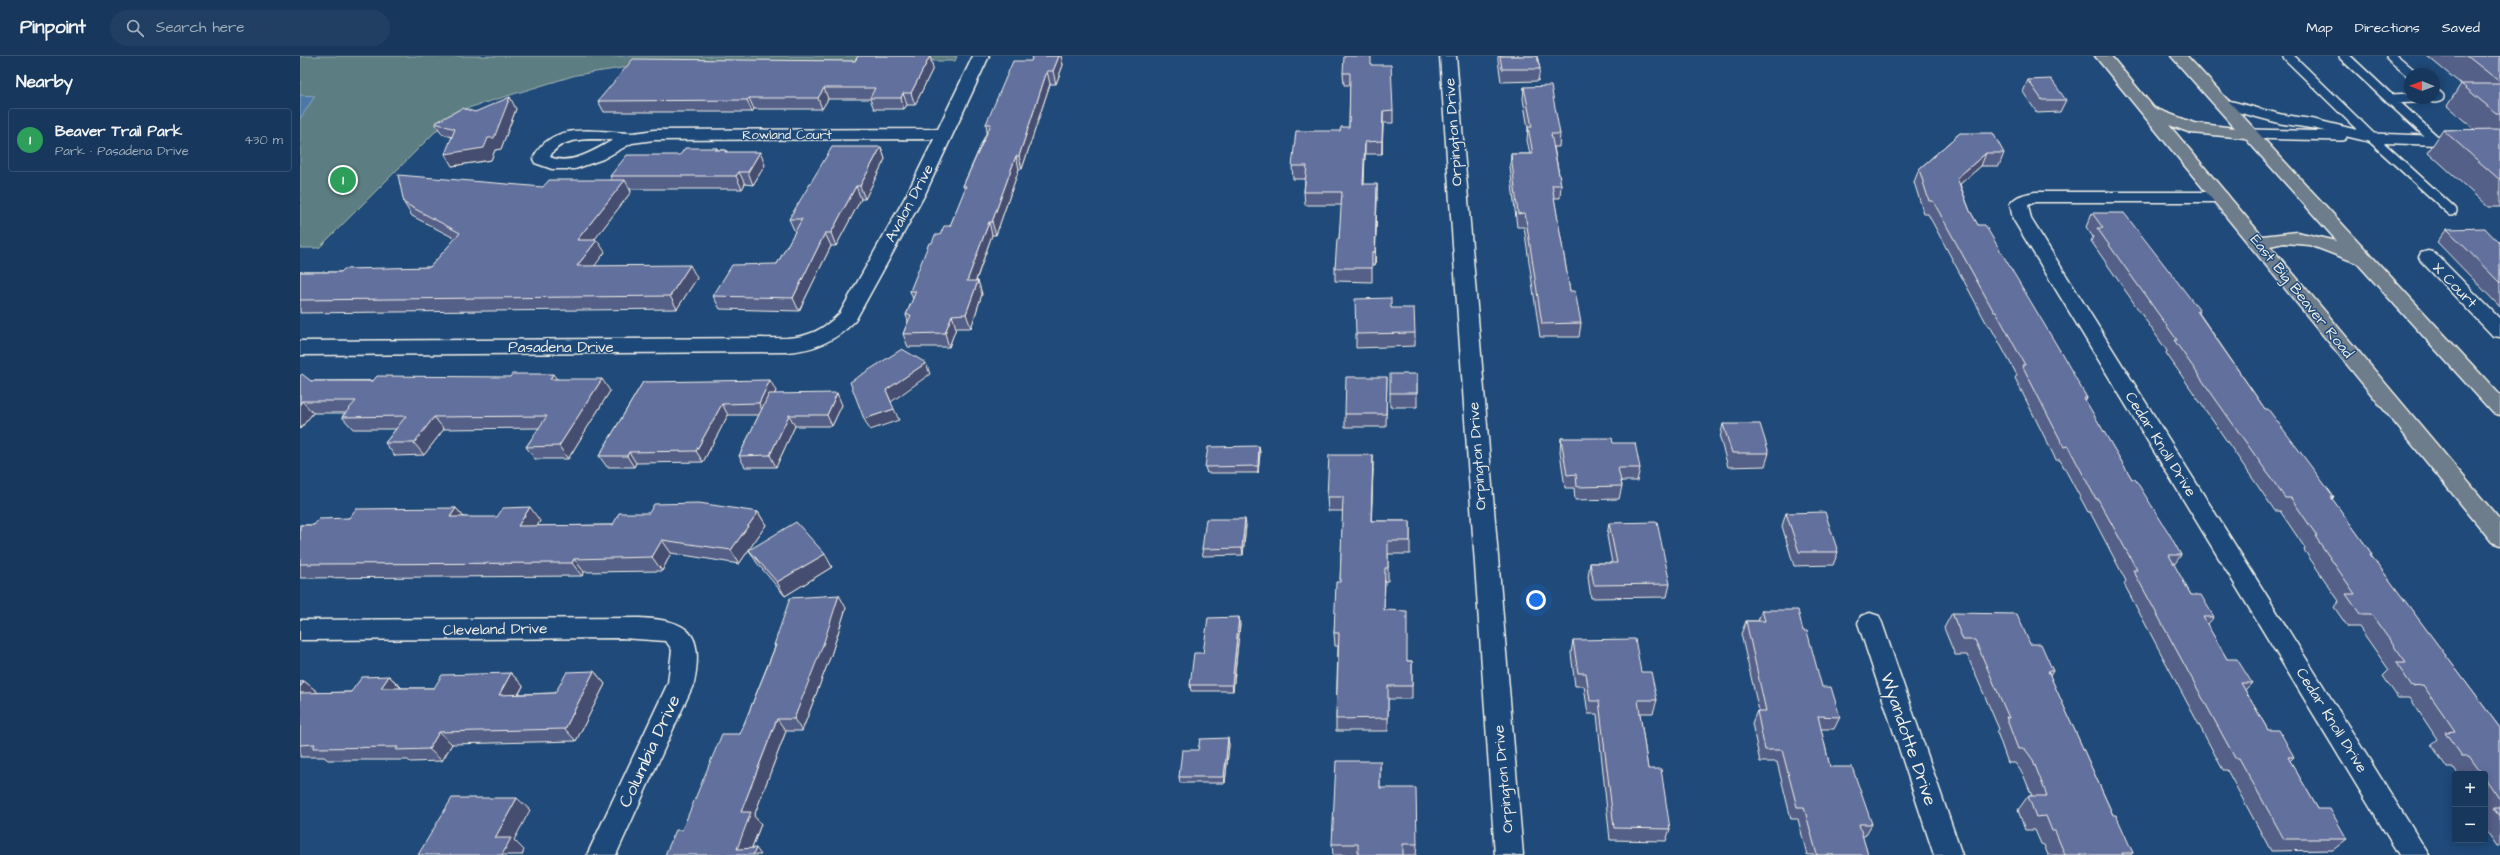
<!DOCTYPE html>
<meta charset="utf-8">
<style>
:root{--surface:#17385c;--page:#203f62;--text:#f1f3f6;--muted:#9eacbb;--line:#365272;--accent:#95b2f1}
body{margin:0;font-family:"Architects Daughter",sans-serif;background:var(--page);color:var(--text)}
.controls{position:absolute;right:12px;bottom:12px;display:grid;overflow:hidden;border-radius:4px;box-shadow:0 2px 10px #0003}
.controls button{width:36px;height:36px;display:grid;place-items:center;padding:0;border:0;border-bottom:1px solid var(--line);background:var(--surface);color:var(--text);font:20px sans-serif}
.compass{position:absolute;left:2104px;top:12px;width:36px;height:36px;border-radius:50%;background:var(--surface);box-shadow:0 2px 10px #0003;rotate:271deg}
.you{position:absolute;left:1236px;top:544px;width:14px;height:14px;margin:-10px;border:3px solid #fff;border-radius:50%;background:#1a73e8;box-shadow:0 0 0 6px #1a73e833}
.badge{display:grid;place-items:center;width:26px;height:26px;border-radius:50%;background:var(--accent);color:#fff;font-size:13px;font-weight:700}
.pin{position:absolute;translate:-50% -50%;border:2px solid #fff;box-shadow:0 1px 4px #0006}
.list{margin:0;padding:0;list-style:none}
h2{display:flex;justify-content:space-between;align-items:center;height:52px;margin:0;padding:0 16px;font-size:17px}
h2 small{font-size:13px;font-weight:400;color:var(--muted)}
.list li{display:grid;grid-template-columns:26px 1fr auto;gap:12px;align-items:center;box-sizing:border-box;height:64px;margin:0 8px 8px;padding:0 8px;border:1px solid var(--line);border-radius:4px}
.list b{display:block;font-size:15px;white-space:nowrap}
.list p{margin:0;font-size:13px;white-space:nowrap;color:var(--muted)}
.list em{font-size:13px;font-style:normal;color:var(--muted)}
.icon{flex:none;width:22px;height:22px;fill:none;stroke:currentColor;stroke-width:2;stroke-linecap:round;stroke-linejoin:round}
.map{position:relative;flex:none;width:2200px;height:799px;overflow:hidden}
header{display:flex;align-items:center;gap:24px;box-sizing:border-box;height:56px;padding:0 20px;background:var(--surface);border-bottom:1px solid var(--line)}
header strong{font-size:19px}
nav{display:flex;gap:22px;margin-inline-start:auto;font-size:14px}
.search{width:280px;height:36px;background:var(--page);display:flex;align-items:center;gap:10px;box-sizing:border-box;padding:0 14px;border-radius:22px;color:var(--muted);font-size:15px}
main{display:flex}
aside{flex:1;background:var(--surface)}
.map>svg:first-child{display:block}
.green{fill:#5c7d81;stroke:#a8b7b4}
.water{fill:#4b78a6;stroke:#8fa8c0}
.lines{fill:none;stroke-linecap:round;stroke-linejoin:round}
.lane-casing{stroke:#f4f1e8;stroke-width:12}
.street-casing{stroke:#f4f1e8;stroke-width:3}
.primary-casing{stroke:#f4f1e8;stroke-width:3}
.lane{stroke:#1f4a7a;stroke-width:9}
.street{fill:#1f4a7a;fill-rule:evenodd}
.primary{fill:#6d7d8c;fill-rule:evenodd}
.wall{fill:#546088;stroke:#f4f1e8}
.shaded-wall{fill:#454e6f;stroke:#f4f1e8}
.building{fill:#62709e;stroke:#f4f1e8}
.labels{text-anchor:middle;stroke-width:3;stroke-linejoin:round;paint-order:stroke}
.far-street-label{font-size:13px;fill:#f4f1e8;stroke:#1f4a7a}
.street-label{font-size:15px;fill:#f4f1e8;stroke:#1f4a7a}
.near-street-label{font-size:18px;fill:#f4f1e8;stroke:#1f4a7a}
</style>
<header>
<strong>Pinpoint</strong>
<div class="search"><svg class="icon" aria-label="search" viewBox="0 0 24 24"><circle cx="10" cy="10" r="6"/><path d="M15 15l6 6"/></svg>Search here</div>
<nav><a>Map</a><a>Directions</a><a>Saved</a></nav>
</header>
<main>
<aside>
<h2>Nearby<small></small></h2>
<ul class="list">
<li><span class="badge" style="background:#2e9e5b">1</span><div><b>Beaver Trail Park</b><p>Park · Pasadena Drive</p></div><em>430 m</em></li>
</ul>
</aside>
<div class="map">
<svg width="2200" height="799" viewBox="0 0 2200 799">
<rect width="100%" height="100%" fill="#1f4a7a"/>
<filter id="ink" filterUnits="userSpaceOnUse"><feTurbulence type="fractalNoise" baseFrequency=".025" numOctaves="2"/><feDisplacementMap in="SourceGraphic" scale="8" xChannelSelector="R" yChannelSelector="G"/><feConvolveMatrix kernelMatrix="1 2 1 2 8 2 1 2 1" color-interpolation-filters="sRGB"/></filter>
<g filter="url(#ink)">
<polygon class="green" points="0,0 657,0 655,5 368,5 276,19 155,56 19,192 0,192"/>
<polygon class="water" points="0,39 15,40 0,63"/>
<g class="lines">
<g class="lane-casing">
<g id="lane">
<polyline points="1988,0 2072,82 2152,155"/>
<polyline points="2044,0 2090,43"/>
<polyline points="2091,0 2112,18"/>
<polyline points="2134,37 2139,41 2134,42"/>
<polyline points="2114,42 2090,43 2135,84"/>
<polyline points="1921,47 1981,63 2014,68 2072,82 2151,85"/>
<polyline points="1950,78 2042,80"/>
</g>
</g>
<g class="street-casing">
<g id="street">
<path d="M673,0H689L625,138L555,265C535,285 515,294 487,296L0,299V285L487,282C509,281 524,273 540,257L607,138L634,83L354,84L332,87L303,103L275,113H252L235,107L233,103C251,64 295,76 329,77C338,77 346,75 354,74L638,73ZM300,83L313,84C295,94 271,110 250,101C258,83 283,83 300,83Z"/>
<polygon points="1140,0 1156,0 1223,799 1195,799"/>
<path d="M1735,136H1920L1926,137L1929,141L1926,145L1920,146H1735L1728,149L1731,163L2129,799H2099L1713,163L1710,148C1717,139 1725,138 1735,136Z"/>
<polygon points="2128,195 2135,197 2200,263 2200,281 2193,280 2121,205 2119,201 2121,197"/>
<polygon points="1570,557 1579,560 1582,567 1662,799 1634,799 1558,567 1561,560"/>
<path d="M339,562C389,564 404,576 394,627L316,799H287L368,627L372,594L366,585L322,582L0,584V564Z"/>
</g>
</g>
<g class="primary-casing">
<path id="primary" d="M1795,0H1811L1854,52L1894,67L1935,72L1871,0H1887L2200,339V359L2193,357L2057,207L2010,189L1984,187L1970,190L2200,464V489L2192,486ZM1869,69L1891,77L1945,82L2037,185L1997,176L1962,180Z"/>
</g>
<use href="#lane" class="lane"/>
<use href="#street" class="street"/>
<use href="#primary" class="primary"/>
</g>
<g class="wall">
<polygon points="558,0 630,0 633,12 615,49 607,49 604,53 574,53 570,43 528,43 522,53 454,53 452,56 304,56 298,45 555,5"/>
<polygon points="733,0 761,0 763,9 756,28 750,28 722,113 719,113 696,179 692,179 676,225 678,225 682,238 671,272 656,272 649,291 608,291 603,278 608,265 606,259 613,243 610,235 632,187 650,170 665,134 663,130 687,75 686,68 731,5"/>
<polygon points="1198,0 1237,0 1240,13 1238,25 1201,26 1198,4"/>
<polygon points="2127,0 2200,0 2200,151 2188,151 2128,96 2143,74 2175,74 2147,50 2161,28"/>
<polygon points="1071,9 1093,54 1093,67 1083,67 1082,98 1065,98 1064,128 1077,141 1075,209 1072,209 1072,226 1035,225 1035,212 1039,183 1042,149 1005,149 1004,136 1005,123 993,123 992,110 1040,75 1049,71 1050,29 1044,29 1043,17"/>
<polygon points="1728,24 1766,44 1760,56 1737,57 1723,36"/>
<polygon points="1224,31 1260,78 1259,91 1254,91 1261,129 1260,142 1254,142 1270,235 1281,267 1279,281 1240,281 1224,171 1217,171 1210,111 1211,98 1230,98 1227,84 1228,72 1223,43"/>
<polygon points="216,53 201,93 195,94 191,104 152,110 152,81 142,78 135,67 175,56"/>
<polygon points="1660,77 1704,97 1699,110 1681,110 1660,128 1670,155 1678,169 1787,342 1785,345 1832,423 1881,499 1874,509 1891,539 1914,561 1907,569 1927,603 1952,627 1945,634 1968,674 1994,701 1990,705 2018,753 2047,783 2033,794 1971,795 1927,714 1923,714 1824,528 1826,525 1790,456 1788,456 1760,404 1756,404 1715,322 1717,319 1690,270 1688,270 1628,158 1624,158 1614,126 1619,113"/>
<polygon points="581,91 585,103 565,143 561,143 536,190 531,190 499,255 420,253 413,240 477,208 495,176 489,163"/>
<polygon points="417,92 418,94 426,94 427,96 465,109 453,129 445,128 442,133 330,133 331,136 294,184 305,196 294,210 397,222 377,253 0,257 0,216 41,216 130,211 156,183 112,160 104,147 312,124 310,120 380,99"/>
<polygon points="1792,157 1900,255 1899,257 1965,353 2034,441 2032,443 2072,498 2071,500 2200,672 2200,790 2197,790 2185,773 2185,759 2186,758 2185,757 2185,718 2158,718 2154,712 2147,712 2131,688 2137,683 2110,642 2098,642 2083,620 2089,614 2059,571 2048,571 2034,551 2039,545 2004,494 2005,492 1980,455 1975,455 1866,297 1867,295 1791,185 1793,181 1786,171"/>
<polygon points="2147,173 2200,186 2200,251 2137,186"/>
<polygon points="1091,252 1115,277 1115,290 1056,292 1056,278"/>
<polygon points="1117,318 1117,351 1090,351 1090,337"/>
<polygon points="0,320 11,325 257,323 310,335 268,403 235,403 226,391 239,372 144,373 124,399 95,400 85,387 96,373 53,373 42,361 45,357 13,357 0,373"/>
<polygon points="1087,321 1086,371 1045,371 1045,358"/>
<polygon points="343,326 476,335 474,338 542,349 532,370 495,370 476,411 445,411 439,400 459,359 428,359 403,406 336,407 334,411 307,411 299,400"/>
<polygon points="1423,368 1469,397 1465,410 1428,411 1420,382"/>
<polygon points="1261,382 1313,387 1340,412 1337,425 1321,425 1322,430 1319,443 1275,444 1274,432 1265,432 1260,396"/>
<polygon points="959,390 960,397 958,417 907,417 905,411"/>
<polygon points="1073,413 1071,465 1110,465 1110,498 1088,498 1088,525 1085,525 1084,554 1107,605 1112,605 1112,643 1088,643 1088,675 1036,675 1036,663 1038,590 1035,590 1034,577 1040,526 1043,455 1028,455 1027,441"/>
<polygon points="156,452 164,461 240,465 237,470 313,469 458,456 466,469 439,508 371,497 362,515 284,516 282,520 0,522 0,469 14,469 49,462"/>
<polygon points="1486,457 1538,496 1533,509 1494,510 1482,470"/>
<polygon points="1309,467 1370,528 1367,541 1291,542 1288,521 1290,507 1312,507 1307,480"/>
<polygon points="946,469 943,499 903,500 902,493"/>
<polygon points="449,494 532,511 485,540 457,507"/>
<polygon points="546,552 531,599 502,675 486,675 454,760 461,768 452,792 382,774 440,678 475,591 474,589"/>
<polygon points="1462,554 1503,575 1522,631 1540,661 1534,673 1521,673 1530,711 1572,768 1565,780 1562,780 1568,799 1507,799 1498,763 1491,763 1477,706 1460,706 1452,667 1457,655 1459,655 1441,578 1446,565 1458,565"/>
<polygon points="1652,557 1730,588 1753,615 1750,620 1813,759 1833,797 1831,799 1748,799 1744,789 1741,788 1735,774 1725,774 1718,754 1728,740 1732,740 1723,718 1715,707 1708,707 1697,676 1699,673 1667,599 1655,599 1644,572"/>
<polygon points="940,568 933,635 891,635 890,629 903,597"/>
<polygon points="1273,584 1341,616 1357,644 1353,657 1340,657 1348,713 1370,773 1366,785 1310,784 1297,658 1288,658 1284,630 1275,630 1271,597"/>
<polygon points="294,615 305,628 276,685 152,688 142,705 110,706 108,704 28,704 24,701 0,701 0,625 4,625 18,637 51,636 89,620 102,632 134,632 211,617 223,630 219,638 255,637"/>
<polygon points="928,682 929,689 925,727 880,727 879,721 898,694"/>
<polygon points="1080,705 1080,732 1117,788 1116,799 1033,799 1032,788"/>
</g>
<g class="shaded-wall">
<polygon points="630,0 633,12 615,49 611,37"/>
<polygon points="759,0 761,0 763,9 756,28 753,15"/>
<polygon points="747,15 750,28 722,113 719,100"/>
<polygon points="524,32 528,43 522,53 518,42"/>
<polygon points="603,37 607,49 604,53 601,42"/>
<polygon points="210,41 216,53 201,93 195,94 191,104 152,110 145,98 188,82"/>
<polygon points="449,42 454,53 452,56 447,44"/>
<polygon points="1083,55 1083,67 1082,98 1082,85"/>
<polygon points="1065,86 1065,98 1063,141 1063,128"/>
<polygon points="581,91 585,103 565,143 560,130"/>
<polygon points="460,96 465,109 453,129 448,116"/>
<polygon points="1686,97 1681,110 1652,135 1657,122"/>
<polygon points="716,100 719,113 696,179 692,166"/>
<polygon points="439,116 445,128 442,133 436,120"/>
<polygon points="325,124 331,136 285,196 277,184"/>
<polygon points="1077,128 1077,141 1075,209 1075,196"/>
<polygon points="556,130 561,143 536,190 531,177"/>
<polygon points="689,166 692,179 671,238 667,225"/>
<polygon points="525,177 531,190 499,255 493,242"/>
<polygon points="297,184 305,196 285,223 277,210"/>
<polygon points="390,209 397,222 377,253 370,240"/>
<polygon points="678,225 682,238 671,272 666,258"/>
<polygon points="652,259 656,272 649,291 645,277"/>
<polygon points="626,307 630,318 591,346 586,334"/>
<polygon points="253,318 262,330 250,323"/>
<polygon points="302,323 310,335 268,403 259,390"/>
<polygon points="470,324 476,335 464,359 459,347"/>
<polygon points="537,337 542,349 532,370 527,359"/>
<polygon points="2,345 13,357 0,373 0,348"/>
<polygon points="422,348 428,359 403,406 396,395"/>
<polygon points="594,353 599,364 570,374 564,363"/>
<polygon points="489,359 495,370 476,411 470,399"/>
<polygon points="134,361 144,373 124,399 114,387"/>
<polygon points="959,390 960,397 958,417 958,410"/>
<polygon points="329,396 336,407 334,411 327,400"/>
<polygon points="1073,399 1073,413 1071,478 1071,465"/>
<polygon points="230,451 240,465 229,484 218,470"/>
<polygon points="156,452 167,465 150,461"/>
<polygon points="458,456 466,469 439,508 431,494"/>
<polygon points="945,463 946,469 943,499 942,492"/>
<polygon points="362,484 371,497 362,515 352,501"/>
<polygon points="525,498 532,511 485,540 477,526"/>
<polygon points="274,503 284,516 282,520 272,507"/>
<polygon points="539,539 546,552 531,599 502,675 494,663"/>
<polygon points="939,561 940,568 933,635 932,629"/>
<polygon points="294,615 305,628 276,685 265,673"/>
<polygon points="211,617 223,630 211,651 199,639"/>
<polygon points="89,620 102,633 81,632"/>
<polygon points="4,625 19,637 0,641 0,631"/>
<polygon points="477,663 486,675 454,760 461,768 449,799 437,793 441,756"/>
<polygon points="139,676 152,688 142,705 129,693"/>
<polygon points="928,682 929,689 925,727 924,721"/>
<polygon points="217,742 230,754 214,784 224,794 222,799 202,799 195,782"/>
<polygon points="456,792 461,799 453,799"/>
</g>
<g class="building">
<polygon points="558,0 630,0 611,37 603,37 601,42 570,42 575,32 524,32 518,42 449,42 447,44 298,45 333,3 555,5"/>
<polygon points="733,0 759,0 753,15 747,15 719,100 716,100 692,166 689,166 667,225 678,225 666,258 652,259 645,277 603,278 611,259 606,259 616,235 610,235 629,187 632,187 635,179 640,179 644,170 650,170 666,130 663,130 691,68 686,68 713,5 731,5"/>
<polygon points="1044,0 1071,0 1071,9 1091,9 1093,54 1083,55 1082,85 1065,86 1063,128 1077,128 1075,196 1072,196 1072,212 1035,212 1037,183 1039,183 1042,136 1004,136 1007,110 992,110 996,75 1040,75 1041,71 1049,71 1050,17 1043,17"/>
<polygon points="1200,0 1237,0 1240,13 1202,13"/>
<polygon points="2167,0 2200,0 2200,26"/>
<polygon points="1751,23 1766,44 1742,44 1728,24"/>
<polygon points="2161,28 2200,28 2200,57 2196,57"/>
<polygon points="1251,30 1260,78 1251,78 1261,129 1252,129 1270,235 1275,235 1281,267 1242,268 1225,157 1218,158 1211,98 1233,98 1228,71 1232,71 1224,31"/>
<polygon points="210,41 194,82 188,82 184,92 145,98 155,73 135,67 162,52 175,56"/>
<polygon points="2200,73 2200,124 2143,74"/>
<polygon points="1660,77 1693,77 1704,97 1686,97 1657,122 1670,155 1678,169 1685,169 1762,298 1787,342 1784,342 1832,423 1835,423 1870,479 1881,499 1869,499 1891,539 1901,539 1914,561 1903,561 1927,603 1937,603 1952,627 1941,627 1968,674 1979,674 1994,701 1988,701 2018,753 2030,753 2047,783 1984,783 1939,702 1935,702 1833,514 1837,514 1798,443 1796,443 1768,390 1764,391 1722,309 1725,309 1696,256 1694,256 1633,145 1629,145 1619,113"/>
<polygon points="532,91 581,91 560,130 556,130 531,177 525,177 493,242 413,240 432,209 477,208 502,163 489,163"/>
<polygon points="385,92 417,92 415,94 426,94 425,96 460,96 448,116 439,116 436,120 310,120 327,99 380,99"/>
<polygon points="98,119 243,131 249,124 325,124 277,184 297,184 277,210 390,209 370,240 0,244 0,216 41,216 44,213 130,211 160,177 104,147"/>
<polygon points="1792,157 1824,157 1849,189 1900,255 1897,255 1965,353 1968,353 2034,441 2031,441 2072,498 2070,498 2200,672 2200,744 2185,722 2185,718 2182,718 2169,700 2162,700 2145,676 2155,675 2123,629 2112,630 2096,607 2106,607 2071,558 2060,558 2046,538 2055,538 2015,480 2017,480 1991,442 1985,442 1874,284 1877,284 1797,172 1803,172"/>
<polygon points="2185,172 2198,186 2200,186 2200,227 2147,173"/>
<polygon points="1091,242 1091,252 1114,252 1115,277 1056,278 1055,243"/>
<polygon points="602,293 626,307 586,334 594,353 564,363 550,326"/>
<polygon points="2,318 11,325 73,325 77,320 210,321 212,318 253,318 250,323 302,323 259,390 226,391 247,360 134,361 114,387 85,387 106,360 42,361 56,345 2,345 0,348 0,320"/>
<rect x="1090" y="318" width="27" height="19"/>
<polygon points="1046,321 1087,321 1086,358 1045,358"/>
<polygon points="470,324 459,347 422,348 396,395 329,396 327,400 299,400 343,326"/>
<polygon points="537,337 527,359 489,359 470,399 439,400 469,338"/>
<polygon points="1423,368 1460,368 1469,397 1432,397"/>
<polygon points="1261,382 1312,382 1313,387 1335,387 1340,412 1318,412 1322,430 1277,431 1276,418 1267,419"/>
<polygon points="959,390 958,410 905,411 908,391"/>
<polygon points="1029,399 1073,399 1071,465 1110,465 1110,485 1088,485 1088,512 1085,512 1084,554 1107,555 1107,605 1112,605 1112,630 1088,630 1088,662 1036,663 1039,577 1034,577 1036,526 1040,526 1043,441 1027,441"/>
<polygon points="399,447 458,456 431,494 362,484 352,501 274,503 272,507 0,508 0,469 14,469 19,463 49,462 56,453 156,452 150,461 197,461 203,452 230,451 218,470 313,469 319,457 349,457 354,448"/>
<polygon points="1525,456 1538,496 1499,496 1486,457"/>
<polygon points="906,463 945,463 942,492 902,493"/>
<polygon points="496,466 525,498 477,526 449,494"/>
<polygon points="1357,466 1370,528 1294,529 1290,507 1317,507 1309,467"/>
<polygon points="539,539 524,586 494,663 477,663 441,756 451,756 437,793 456,792 453,799 365,799 376,774 382,774 422,678 440,678 476,589 474,589 490,542"/>
<polygon points="1462,554 1498,554 1503,575 1507,575 1522,631 1531,631 1540,661 1518,660 1530,711 1552,711 1572,768 1559,768 1568,799 1517,799 1504,751 1497,751 1482,694 1465,694 1457,655 1466,655 1446,565 1465,565"/>
<polygon points="1652,557 1717,558 1730,588 1741,588 1753,615 1748,615 1813,759 1816,759 1833,797 1822,797 1823,799 1765,799 1755,775 1752,775 1746,760 1736,761 1728,740 1747,740 1733,704 1725,693 1718,693 1706,661 1709,662 1675,584 1663,584"/>
<polygon points="939,561 932,629 890,629 894,597 903,597 908,562"/>
<polygon points="1335,583 1341,616 1351,616 1357,644 1338,644 1348,713 1361,713 1370,773 1314,772 1299,645 1290,645 1286,617 1278,617 1273,584"/>
<polygon points="294,615 265,673 139,676 129,693 96,694 98,691 13,692 15,688 0,689 0,637 51,636 62,621 89,620 81,632 134,632 142,619 211,617 199,639 255,637 267,616"/>
<polygon points="0,625 4,625 0,631"/>
<polygon points="928,682 924,721 879,721 882,694 898,694 900,683"/>
<polygon points="1036,705 1080,705 1080,732 1116,732 1117,788 1103,788 1103,799 1058,799 1058,788 1032,788"/>
<polygon points="152,742 217,742 195,782 211,782 202,799 118,799"/>
<polygon points="2194,752 2200,752 2200,760"/>
</g>
</g>
<g class="labels">
<g class="far-street-label">
<text x="487" y="83">Rowland Court</text>
</g>
<g class="street-label">
<text transform="translate(1153 76) rotate(-94)" y="5">Orpington Drive</text>
<text transform="translate(609 147) rotate(-62)" y="5">Avalon Drive</text>
<text transform="translate(2155 229) rotate(46)" y="5">X Court</text>
<text transform="translate(2002 240) rotate(51)" y="5">East Big Beaver Road</text>
<text x="261" y="296">Pasadena Drive</text>
<text transform="translate(1861 388) rotate(58)" y="5">Cedar Knoll Drive</text>
<text transform="translate(1177 400) rotate(-94)" y="5">Orpington Drive</text>
<text transform="translate(195 573) rotate(-1)" y="5">Cleveland Drive</text>
<text transform="translate(2032 664) rotate(58)" y="5">Cedar Knoll Drive</text>
<text transform="translate(1203 723) rotate(-95)" y="5">Orpington Drive</text>
</g>
<g class="near-street-label">
<text transform="translate(1609 683) rotate(71)" y="6">Wyandotte Drive</text>
<text transform="translate(349 695) rotate(-65)" y="6">Columbia Drive</text>
</g>
</g>
</svg>
<div class="controls">
<button>+</button>
<button>−</button>
</div>
<svg class="compass" viewBox="-18 -18 36 36"><path d="M0-13l5 13h-10z" fill="#e53935"/><path d="M0 13l5-13h-10z" fill="#9eacbb"/></svg>
<div class="you"></div>
<div class="pin badge" style="left:43px;top:124px;background:#2e9e5b">1</div>
</div>
</main>
